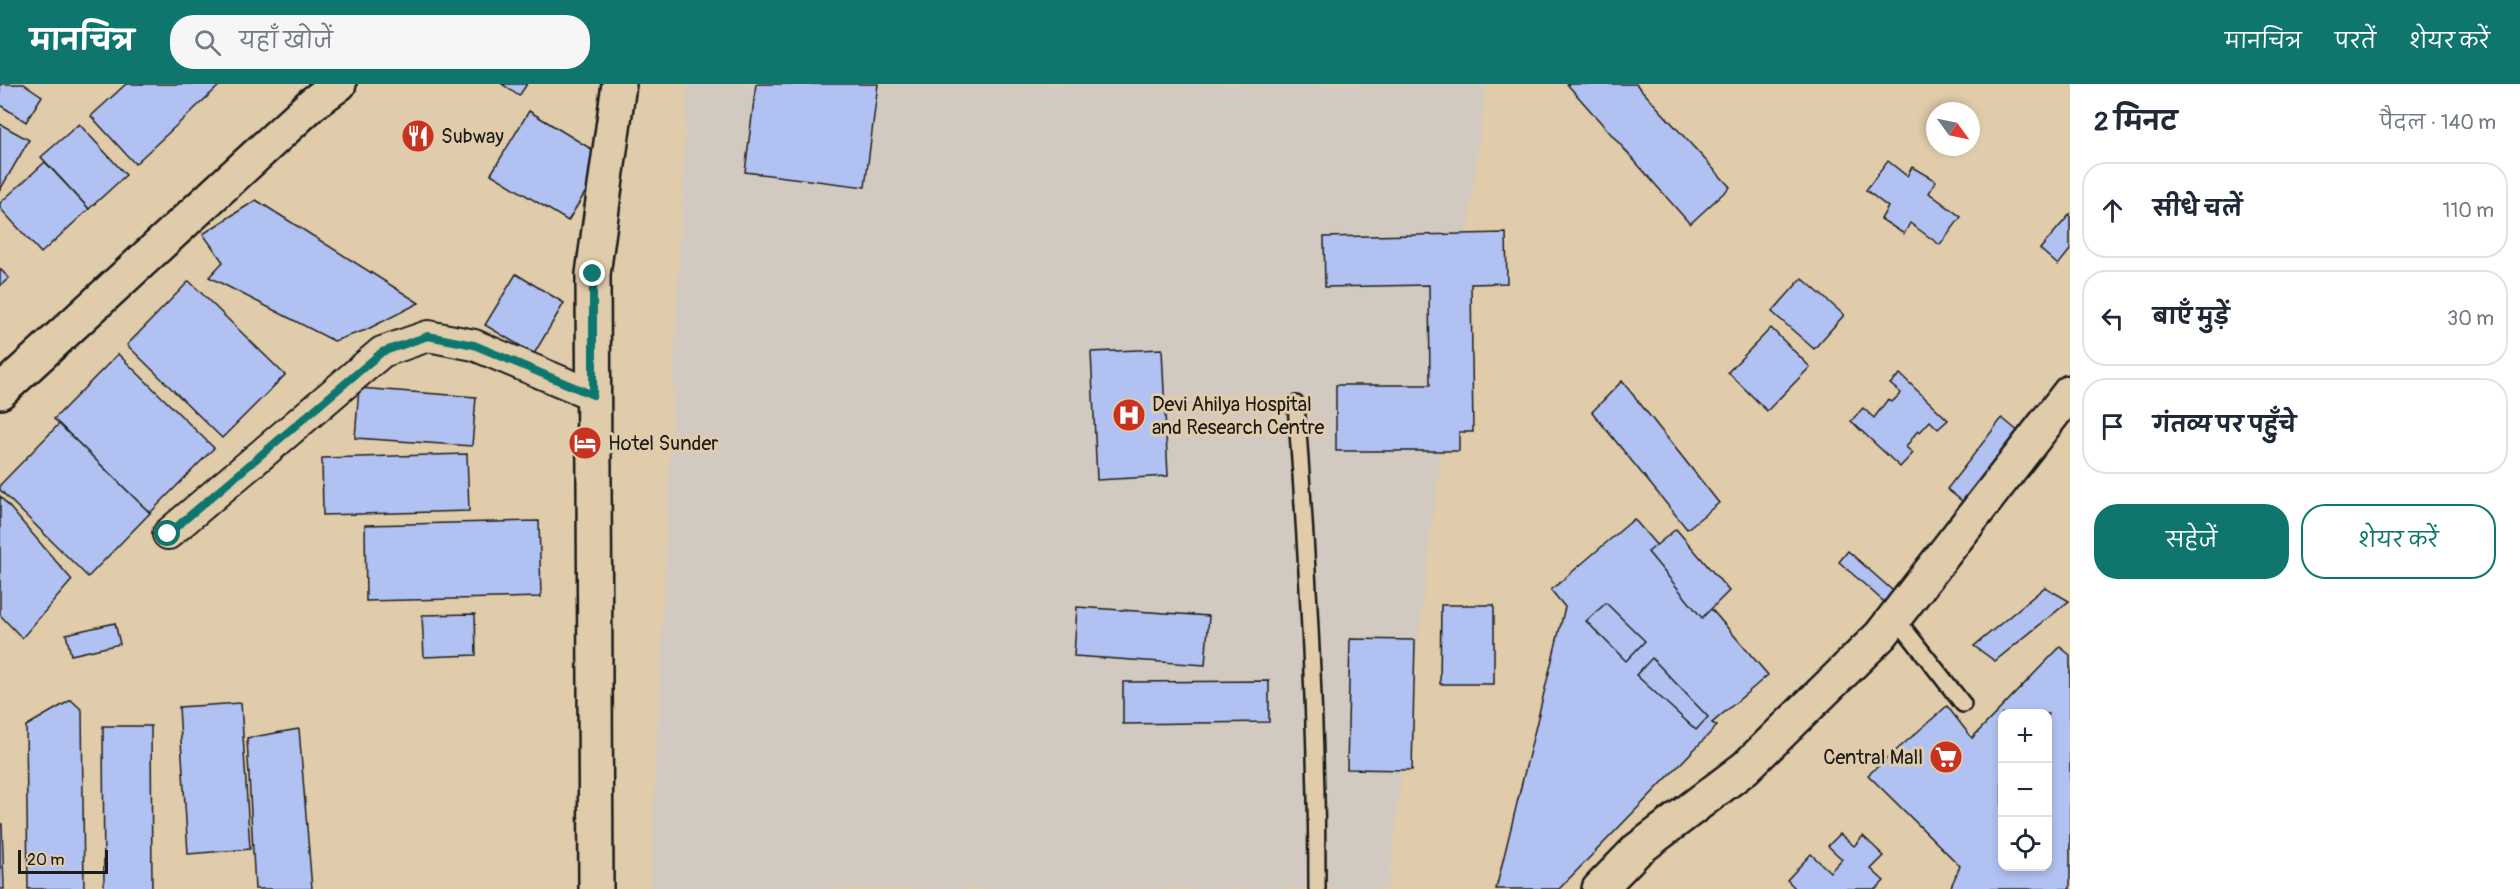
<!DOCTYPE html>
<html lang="hi">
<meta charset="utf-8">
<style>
:root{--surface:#fff;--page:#f6f6f7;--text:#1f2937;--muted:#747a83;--line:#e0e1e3;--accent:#0f766e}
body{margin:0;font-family:Pangolin,"Playpen Sans Deva",sans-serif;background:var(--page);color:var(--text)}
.controls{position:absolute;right:18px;bottom:18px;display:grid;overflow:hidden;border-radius:12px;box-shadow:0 3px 9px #0003}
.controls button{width:54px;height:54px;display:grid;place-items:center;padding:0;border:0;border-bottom:2px solid var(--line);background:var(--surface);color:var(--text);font:30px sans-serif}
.compass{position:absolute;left:1926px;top:18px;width:54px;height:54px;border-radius:50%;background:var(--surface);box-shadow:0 3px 9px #0003;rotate:123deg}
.scale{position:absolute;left:18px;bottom:15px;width:90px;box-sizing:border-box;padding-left:6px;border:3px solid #1c1c1c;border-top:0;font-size:16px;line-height:21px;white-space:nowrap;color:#1c1c1c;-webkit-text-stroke:4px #e0ccaa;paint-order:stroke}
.stop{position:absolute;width:18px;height:18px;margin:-14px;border:4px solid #0f766e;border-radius:50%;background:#fff}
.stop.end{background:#0f766e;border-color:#fff;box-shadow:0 2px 6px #0008}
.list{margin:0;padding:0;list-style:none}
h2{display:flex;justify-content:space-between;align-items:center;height:78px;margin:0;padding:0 24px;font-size:26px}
h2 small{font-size:20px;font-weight:400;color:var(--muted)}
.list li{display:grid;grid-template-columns:39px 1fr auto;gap:18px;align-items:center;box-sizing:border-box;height:96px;margin:0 12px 12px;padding:0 12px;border:2px solid var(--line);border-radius:24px}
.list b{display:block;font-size:22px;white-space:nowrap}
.list em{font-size:20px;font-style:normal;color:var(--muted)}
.actions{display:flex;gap:12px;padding:18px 24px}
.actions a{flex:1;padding:14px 0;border:2px solid var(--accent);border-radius:24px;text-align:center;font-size:21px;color:var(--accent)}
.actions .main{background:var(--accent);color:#fff}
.icon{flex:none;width:33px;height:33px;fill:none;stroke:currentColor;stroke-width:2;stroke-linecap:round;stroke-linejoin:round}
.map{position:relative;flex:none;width:2070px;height:805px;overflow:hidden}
header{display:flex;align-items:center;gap:36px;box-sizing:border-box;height:84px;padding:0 30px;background:var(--accent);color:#fff}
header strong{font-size:28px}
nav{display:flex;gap:33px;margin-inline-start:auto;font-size:21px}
.search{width:420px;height:54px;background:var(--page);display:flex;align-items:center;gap:15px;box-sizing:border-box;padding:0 21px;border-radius:24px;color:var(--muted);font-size:22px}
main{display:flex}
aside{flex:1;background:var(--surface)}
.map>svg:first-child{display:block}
.built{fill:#d2c9c0}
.building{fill:#b1c2f2;stroke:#1c1c1c;stroke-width:1.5;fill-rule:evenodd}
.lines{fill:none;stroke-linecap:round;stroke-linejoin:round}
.service-casing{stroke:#1c1c1c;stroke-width:20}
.minor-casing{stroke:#1c1c1c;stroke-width:34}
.tertiary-casing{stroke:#1c1c1c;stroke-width:38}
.secondary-casing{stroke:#1c1c1c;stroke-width:38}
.service{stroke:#e0ccaa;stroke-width:15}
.minor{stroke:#e0ccaa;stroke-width:30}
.tertiary{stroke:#e0ccaa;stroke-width:33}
.secondary{stroke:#e0ccaa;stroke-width:33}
.route{stroke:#0f766e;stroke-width:8}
.labels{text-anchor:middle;stroke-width:6;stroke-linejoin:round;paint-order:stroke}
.poi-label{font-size:20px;fill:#1c1c1c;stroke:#e0ccaa;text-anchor:start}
</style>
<header>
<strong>मानचित्र</strong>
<div class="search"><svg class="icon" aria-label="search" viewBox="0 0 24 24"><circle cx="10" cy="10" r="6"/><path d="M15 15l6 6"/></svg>यहाँ खोजें</div>
<nav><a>मानचित्र</a><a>परतें</a><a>शेयर करें</a></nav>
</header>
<main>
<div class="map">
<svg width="2070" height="805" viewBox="0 0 2070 805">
<rect width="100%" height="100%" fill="#e0ccaa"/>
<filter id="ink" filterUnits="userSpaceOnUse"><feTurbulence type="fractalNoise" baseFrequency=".0167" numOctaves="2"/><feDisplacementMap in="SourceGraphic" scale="12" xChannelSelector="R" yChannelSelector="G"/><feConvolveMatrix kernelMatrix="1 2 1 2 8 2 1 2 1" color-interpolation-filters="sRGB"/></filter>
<g filter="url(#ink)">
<polygon class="built" points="687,0 1486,0 1388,805 650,805"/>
<g class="building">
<polygon points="0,0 24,0 42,12 26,38 0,21"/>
<polygon points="126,0 221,0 135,80 91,32"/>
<polygon points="502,0 527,0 519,12"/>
<polygon points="756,0 878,0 865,103 745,88"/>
<polygon points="1567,0 1636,0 1730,103 1690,140"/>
<polygon points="529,27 606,74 568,137 491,90"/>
<polygon points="0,40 29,56 0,106"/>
<polygon points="79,40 126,91 89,125 41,73"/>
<polygon points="1888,77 1907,92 1912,83 1936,97 1929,109 1961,133 1940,161 1910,139 1904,150 1881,135 1888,123 1866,106"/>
<polygon points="45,78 89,125 41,169 0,124 0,119"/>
<polygon points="256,116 419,219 366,246 334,257 209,193 223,178 203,150"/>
<polygon points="2070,130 2070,166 2058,181 2040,165"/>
<polygon points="1506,149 1507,199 1471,200 1473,348 1459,348 1459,367 1336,367 1336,301 1430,301 1429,201 1325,203 1324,153"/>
<polygon points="0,185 9,194 0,202"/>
<polygon points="516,190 564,219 534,270 485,241"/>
<polygon points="1802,194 1844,231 1814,265 1772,228"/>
<polygon points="189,197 285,291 222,354 127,261"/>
<polygon points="1771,244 1810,283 1767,327 1728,288"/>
<polygon points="1162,265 1168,392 1097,396 1091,268"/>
<polygon points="118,270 214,364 150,429 54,335"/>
<polygon points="1900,290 1948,336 1938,345 1930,337 1920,348 1918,346 1906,363 1913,369 1900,383 1851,337 1863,324 1874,334 1888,315 1892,318 1901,309 1890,300"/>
<polygon points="1622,297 1719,419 1687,445 1592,328"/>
<polygon points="359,304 476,313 472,362 355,354"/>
<polygon points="2002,334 2025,353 1971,424 1947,405"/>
<polygon points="59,340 150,429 88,493 0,406 0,401"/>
<polygon points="467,370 469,427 323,431 322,374"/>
<polygon points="0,412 72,496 22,554 0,531"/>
<polygon points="1634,435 1768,591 1712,639 1717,642 1559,805 1496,805 1565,523 1551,506"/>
<polygon points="539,437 541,513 366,517 365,441"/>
<polygon points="1676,445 1729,507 1702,534 1648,468"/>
<polygon points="1848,467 1901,514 1891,524 1839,478"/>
<polygon points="2045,503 2069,517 1995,577 1974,562"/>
<polygon points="1606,519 1645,557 1626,577 1586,537"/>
<polygon points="1441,521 1494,521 1494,600 1440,600"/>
<polygon points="1077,523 1209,532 1205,581 1074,572"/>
<polygon points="475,530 476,571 424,573 422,531"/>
<polygon points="115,539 120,560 71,571 66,550"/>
<polygon points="1350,555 1415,556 1412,686 1347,685"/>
<path d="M2060,563L2070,571V805H1950L1960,782L1868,691L1947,622L1972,654ZM2002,630H2048V782H2002Z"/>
<polygon points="1652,574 1708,633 1696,646 1636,591"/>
<polygon points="1269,597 1269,638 1123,640 1123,598"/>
<polygon points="71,616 82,626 84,805 28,805 26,642"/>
<polygon points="241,619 250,765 188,770 179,623"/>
<polygon points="103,642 151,642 152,805 104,805"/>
<polygon points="299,645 312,805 255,805 247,654"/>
<polygon points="0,740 2,740 4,805 0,805"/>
<polygon points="1840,750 1854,762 1863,752 1884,772 1871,785 1884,797 1876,805 1796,805 1787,796 1811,770 1830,788 1842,775 1828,762"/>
</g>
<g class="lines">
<g class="service-casing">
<g id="service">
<path d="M1296,320C1308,481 1317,643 1317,805"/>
<polyline points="1895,533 1963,620"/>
</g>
</g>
<g class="minor-casing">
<polyline id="minor" points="168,450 382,268 428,252 474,261 593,311"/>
</g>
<g class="tertiary-casing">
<g id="tertiary">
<polyline points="596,805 593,190 619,0"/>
<polyline points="1599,805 1637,766 1745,684 1881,551 2070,308"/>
</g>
</g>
<g class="secondary-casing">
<polyline id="secondary" points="0,308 312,20 339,0"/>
</g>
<use href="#service" class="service"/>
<use href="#minor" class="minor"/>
<use href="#tertiary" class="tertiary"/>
<use href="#secondary" class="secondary"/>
</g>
</g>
<g class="lines" filter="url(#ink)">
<polyline class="route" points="168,450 382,268 428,252 474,261 593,311 593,190"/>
</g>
<defs>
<g id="restaurant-disc" transform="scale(1.725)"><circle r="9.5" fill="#c8321e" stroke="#e0ccaa"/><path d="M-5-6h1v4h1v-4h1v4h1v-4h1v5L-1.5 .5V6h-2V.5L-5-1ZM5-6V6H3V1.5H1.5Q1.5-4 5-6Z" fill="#fff"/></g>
<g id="hospital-disc" transform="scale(1.725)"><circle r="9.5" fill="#c8321e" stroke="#e0ccaa"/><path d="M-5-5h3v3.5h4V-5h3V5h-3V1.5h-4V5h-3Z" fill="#fff"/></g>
<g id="hotel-disc" transform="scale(1.725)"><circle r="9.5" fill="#c8321e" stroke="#e0ccaa"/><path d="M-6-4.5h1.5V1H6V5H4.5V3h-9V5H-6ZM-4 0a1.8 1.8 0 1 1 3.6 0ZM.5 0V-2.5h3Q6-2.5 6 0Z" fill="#fff"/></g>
<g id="supermarket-disc" transform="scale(1.725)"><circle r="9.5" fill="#c8321e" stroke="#e0ccaa"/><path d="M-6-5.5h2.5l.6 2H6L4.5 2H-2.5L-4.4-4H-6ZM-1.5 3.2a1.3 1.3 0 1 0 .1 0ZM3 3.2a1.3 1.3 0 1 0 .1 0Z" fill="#fff"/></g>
</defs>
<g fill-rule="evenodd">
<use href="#restaurant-disc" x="418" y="52"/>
<use href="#hospital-disc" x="1129" y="331"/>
<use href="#hotel-disc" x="585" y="359"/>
<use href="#supermarket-disc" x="1946" y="673"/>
</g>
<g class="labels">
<g class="poi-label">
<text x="441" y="59">Subway</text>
<text x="1152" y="327">Devi Ahilya Hospital<tspan x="1152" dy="23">and Research Centre</tspan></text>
<text x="608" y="366">Hotel Sunder</text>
<text x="1923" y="680" text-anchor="end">Central Mall</text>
</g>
</g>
</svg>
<div class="controls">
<button>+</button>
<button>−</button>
<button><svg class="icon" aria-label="locate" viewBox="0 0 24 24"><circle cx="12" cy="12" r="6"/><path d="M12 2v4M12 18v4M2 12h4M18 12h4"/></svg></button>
</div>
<svg class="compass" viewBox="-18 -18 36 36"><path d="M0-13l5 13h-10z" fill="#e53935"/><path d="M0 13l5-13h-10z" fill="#747a83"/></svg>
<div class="scale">20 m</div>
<div class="stop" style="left:168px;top:450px"></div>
<div class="stop end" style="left:593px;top:190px"></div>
</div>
<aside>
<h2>2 मिनट<small>पैदल · 140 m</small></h2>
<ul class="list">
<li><svg class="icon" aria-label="ahead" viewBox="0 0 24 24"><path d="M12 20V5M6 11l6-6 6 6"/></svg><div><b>सीधे चलें</b></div><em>110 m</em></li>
<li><svg class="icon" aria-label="left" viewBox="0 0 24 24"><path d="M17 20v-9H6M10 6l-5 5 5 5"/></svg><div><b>बाएँ मुड़ें</b></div><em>30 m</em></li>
<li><svg class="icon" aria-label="arrive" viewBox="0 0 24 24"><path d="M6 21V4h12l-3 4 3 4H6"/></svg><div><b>गंतव्य पर पहुँचे</b></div></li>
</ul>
<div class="actions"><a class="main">सहेजें</a><a>शेयर करें</a></div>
</aside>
</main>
